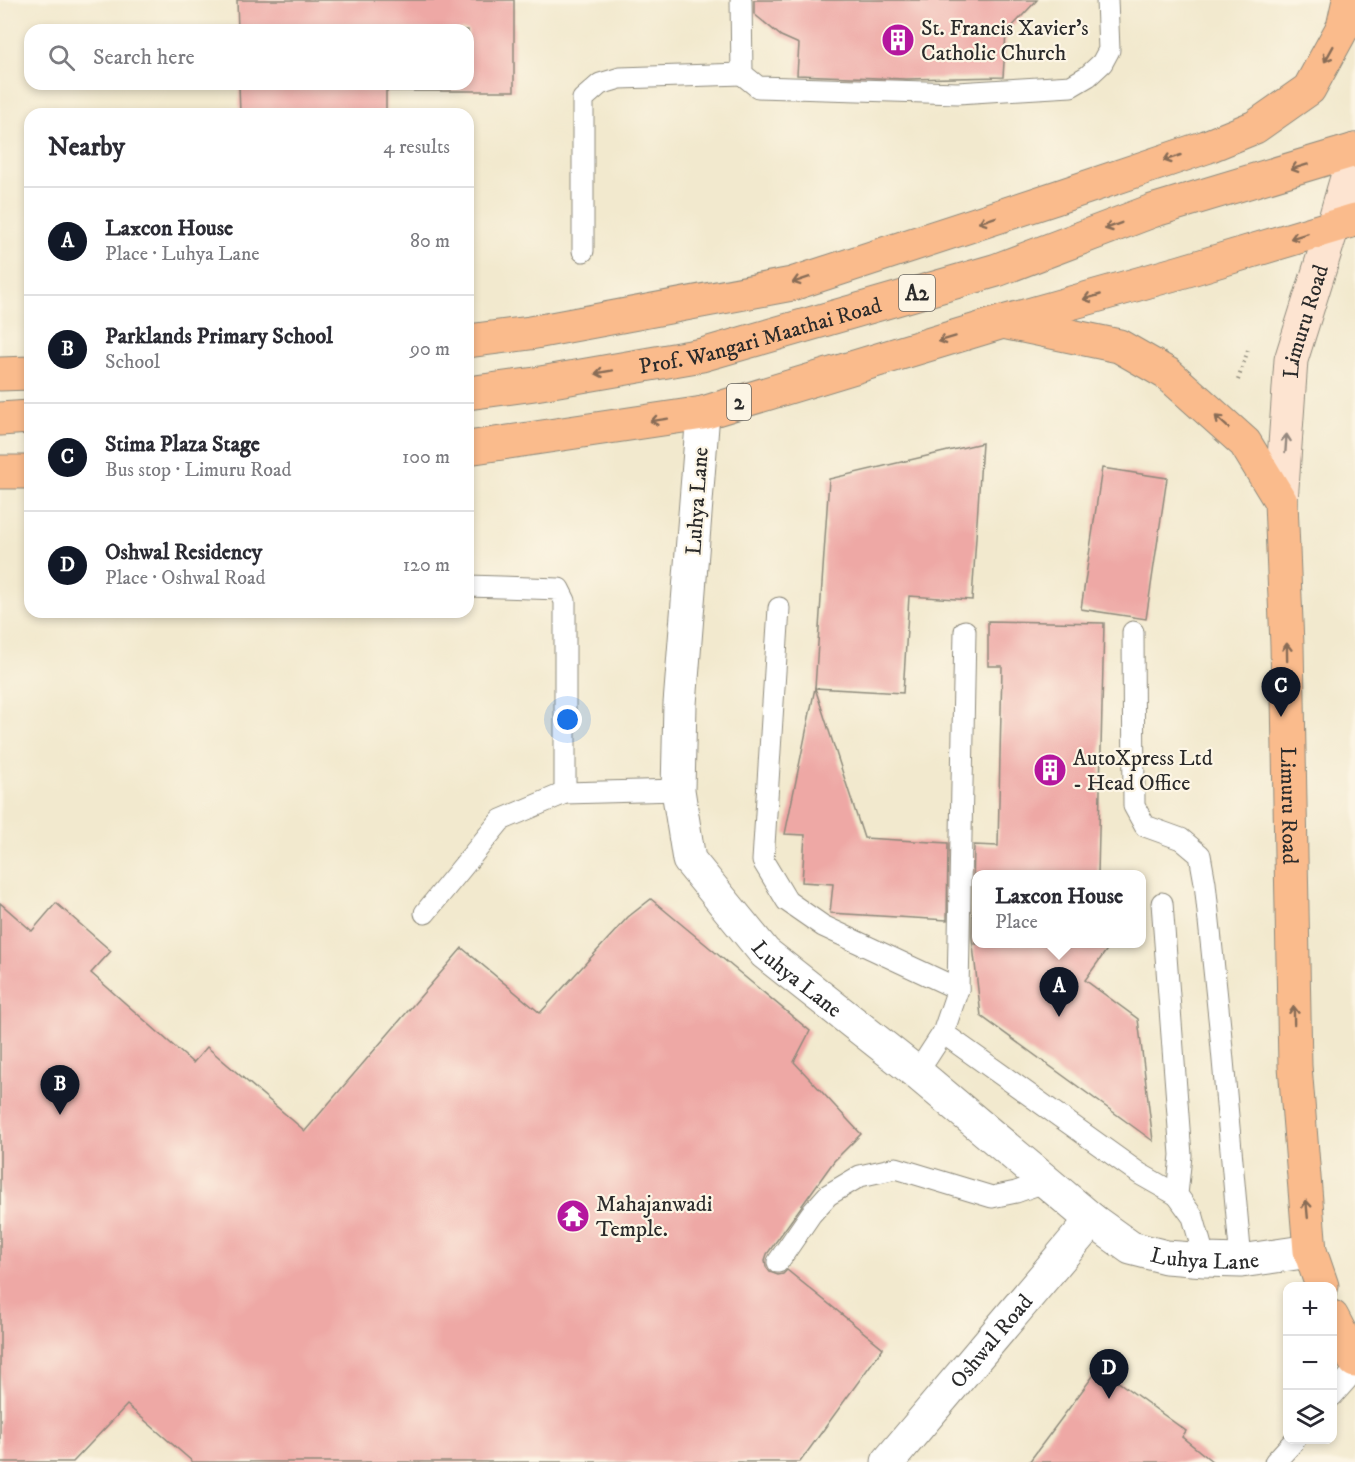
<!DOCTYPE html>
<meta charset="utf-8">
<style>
:root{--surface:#fff;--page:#f7f7f7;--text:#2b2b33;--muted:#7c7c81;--line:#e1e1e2;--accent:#111827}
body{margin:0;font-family:"IM FELL DW Pica",serif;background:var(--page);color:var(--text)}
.controls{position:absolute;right:18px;bottom:18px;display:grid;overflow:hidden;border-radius:12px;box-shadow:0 3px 9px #0003}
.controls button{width:54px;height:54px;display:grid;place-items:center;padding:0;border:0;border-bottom:2px solid var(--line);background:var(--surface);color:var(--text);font:30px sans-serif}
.you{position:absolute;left:568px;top:720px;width:21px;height:21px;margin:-15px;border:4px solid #fff;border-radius:50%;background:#1a73e8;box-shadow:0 0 0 9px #1a73e833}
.badge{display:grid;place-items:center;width:39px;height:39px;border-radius:50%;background:var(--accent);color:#fff;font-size:20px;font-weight:700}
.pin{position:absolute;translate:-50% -50px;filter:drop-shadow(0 2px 3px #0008)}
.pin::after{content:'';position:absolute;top:32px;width:21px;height:18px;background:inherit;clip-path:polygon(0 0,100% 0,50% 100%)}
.popup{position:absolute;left:972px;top:870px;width:174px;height:78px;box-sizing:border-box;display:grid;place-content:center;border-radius:12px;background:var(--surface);filter:drop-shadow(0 2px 4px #0005);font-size:20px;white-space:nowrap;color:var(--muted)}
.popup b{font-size:22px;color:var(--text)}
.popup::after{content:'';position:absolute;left:50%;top:100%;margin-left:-12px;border:12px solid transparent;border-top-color:var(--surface)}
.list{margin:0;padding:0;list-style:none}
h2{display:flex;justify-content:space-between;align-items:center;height:78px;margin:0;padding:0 24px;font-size:26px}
h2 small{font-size:20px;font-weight:400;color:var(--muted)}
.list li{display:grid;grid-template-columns:39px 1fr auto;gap:18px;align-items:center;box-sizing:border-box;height:108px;padding:0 24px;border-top:2px solid var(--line)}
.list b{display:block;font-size:22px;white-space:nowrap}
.list p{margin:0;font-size:20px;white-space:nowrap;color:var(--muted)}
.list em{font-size:20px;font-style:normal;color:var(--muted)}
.icon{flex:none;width:33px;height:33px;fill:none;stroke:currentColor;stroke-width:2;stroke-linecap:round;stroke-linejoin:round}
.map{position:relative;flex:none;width:1355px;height:1462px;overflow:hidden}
.search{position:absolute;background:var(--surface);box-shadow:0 3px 9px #0003;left:24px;top:24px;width:450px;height:66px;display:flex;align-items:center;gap:15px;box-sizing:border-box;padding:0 21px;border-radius:18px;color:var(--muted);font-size:22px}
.panel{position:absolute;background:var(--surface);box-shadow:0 3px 9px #0003;left:24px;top:108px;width:450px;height:510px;border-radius:18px}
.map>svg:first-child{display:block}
.building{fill:#eea8a5}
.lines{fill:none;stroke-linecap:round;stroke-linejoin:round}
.service-casing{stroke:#8e8a7c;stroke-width:23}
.minor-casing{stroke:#8e8a7c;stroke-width:35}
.secondary-casing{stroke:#8e8a7c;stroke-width:35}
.primary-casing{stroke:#8e8a7c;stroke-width:35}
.path{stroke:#8e8a7c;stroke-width:4;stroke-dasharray:1.5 4.5;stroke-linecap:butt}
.service{stroke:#fff;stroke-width:21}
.minor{stroke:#fff;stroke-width:33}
.secondary{stroke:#fde4d1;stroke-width:33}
.primary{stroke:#fabb8c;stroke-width:33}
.oneway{stroke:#886c57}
.oneway2{stroke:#94887e}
.labels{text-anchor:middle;stroke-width:4.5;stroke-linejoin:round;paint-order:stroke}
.shield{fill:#fcf5e5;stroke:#6a6863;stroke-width:1.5}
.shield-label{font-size:21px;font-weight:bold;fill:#2b2b2b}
.poi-label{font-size:22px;fill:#2b2b2b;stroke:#fcf5e5;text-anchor:start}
.street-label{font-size:22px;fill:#2b2b2b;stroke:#fcf5e5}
</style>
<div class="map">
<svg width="1355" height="1462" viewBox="0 0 1355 1462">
<rect width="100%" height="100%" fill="#fcf5e5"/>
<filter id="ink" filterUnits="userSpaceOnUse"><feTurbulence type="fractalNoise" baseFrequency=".0167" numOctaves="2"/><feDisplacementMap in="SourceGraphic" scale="12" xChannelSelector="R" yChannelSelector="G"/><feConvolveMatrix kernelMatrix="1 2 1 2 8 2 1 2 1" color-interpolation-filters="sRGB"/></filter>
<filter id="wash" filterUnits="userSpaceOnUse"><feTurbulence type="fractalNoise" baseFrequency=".008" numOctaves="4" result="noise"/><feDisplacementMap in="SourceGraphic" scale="24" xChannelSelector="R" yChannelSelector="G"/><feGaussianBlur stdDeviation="1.35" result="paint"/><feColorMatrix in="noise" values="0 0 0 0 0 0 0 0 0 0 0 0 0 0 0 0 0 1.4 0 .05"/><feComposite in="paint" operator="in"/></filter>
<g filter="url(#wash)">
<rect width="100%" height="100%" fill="#f2e9ce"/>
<g id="blocks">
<g class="building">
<polygon points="237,0 514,0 514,91 386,91 386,114 240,114 239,84 468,84 468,30 238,30"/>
<polygon points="754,0 1037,0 1006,33 1003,77 906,79 797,75 799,44 781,36 754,14"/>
<polygon points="982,443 972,600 909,596 903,693 815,688 829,479"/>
<polygon points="1102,468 1167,478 1146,619 1081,609"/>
<polygon points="988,621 1104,623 1098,874 976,874 976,944 1111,944 1085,980 1138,1019 1153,1141 981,1016 972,937 974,845 998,846 1002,666 988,666"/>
<polygon points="815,688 864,838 948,843 947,920 830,913 833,884 802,882 805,835 785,834"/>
<polygon points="651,899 810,1031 794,1062 861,1134 834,1161 767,1254 765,1260 766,1267 770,1272 778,1275 783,1274 787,1270 883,1348 800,1462 193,1462 127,1405 73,1462 0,1462 0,903 32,931 56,903 111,951 91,973 193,1063 207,1047 305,1131 462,948 540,1013 628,917"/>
<polygon points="1099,1368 1186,1431 1182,1437 1213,1462 1029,1462"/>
</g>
</g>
</g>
<g filter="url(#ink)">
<use href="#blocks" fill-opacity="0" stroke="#8e8a7c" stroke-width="1.5"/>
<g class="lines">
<g class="service-casing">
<g id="service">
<polyline points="741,0 742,74 758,87 958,93 1071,86 1088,76 1102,63 1109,50 1107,0"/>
<polyline points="583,251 583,99 600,84 620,78 742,74"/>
<polyline points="468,586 559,589 565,601 565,793"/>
<polyline points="779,608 763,861 787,901 823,926 958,989"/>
<polyline points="1133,632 1134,806 1145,826 1181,839 1200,855 1205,883 1220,1027 1241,1261"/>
<polyline points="1162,903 1181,1155 1177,1195 1193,1217 1205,1260"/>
<polyline points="425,913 501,820 565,793 678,790"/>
<polyline points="943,1033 1140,1174 1177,1195"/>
<polyline points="917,1073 943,1033 958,989 965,631"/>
<polyline points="778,1262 811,1214 828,1195 860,1176 896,1168 992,1197 1016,1192 1047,1181"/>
<polyline points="1332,1396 1355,1370"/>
<polyline points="1275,1462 1295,1440"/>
</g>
</g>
<g class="minor-casing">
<g id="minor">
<path id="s1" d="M703,413L680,704L678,790L689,860L765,953L917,1073L1092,1220L1131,1248L1166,1257L1205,1260L1241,1261L1310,1251"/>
<path id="s2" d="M888,1462L1092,1220"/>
</g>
</g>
<g class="secondary-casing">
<g id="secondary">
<path id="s3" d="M1281,502L1291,360L1333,226L1355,150"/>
</g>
</g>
<g class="primary-casing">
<g id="primary">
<path id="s4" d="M1003,322L1119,346L1168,374L1245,443L1281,502L1287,645L1295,1066L1310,1251L1322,1286"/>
<polyline points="468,341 530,333 792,284 1055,198 1206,147 1255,127 1309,89 1343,27 1349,0"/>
<polyline points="0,374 30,373"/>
<path id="s5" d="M468,393L535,384L702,355L997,270L1152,211L1355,150"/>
<polyline points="0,419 30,417"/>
<polyline points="468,448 703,413 1003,322 1181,272 1355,220"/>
<polyline points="0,472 30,472"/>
<polyline points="1332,1317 1355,1361"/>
</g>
</g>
<polyline class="path" points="1238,380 1249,347"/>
<use href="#service" class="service"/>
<use href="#minor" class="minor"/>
<use href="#secondary" class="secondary"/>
<use href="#primary" class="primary"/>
</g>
<defs><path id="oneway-shaft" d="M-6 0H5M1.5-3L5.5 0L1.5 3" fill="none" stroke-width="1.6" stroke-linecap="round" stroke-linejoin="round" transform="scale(1.5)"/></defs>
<g class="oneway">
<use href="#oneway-shaft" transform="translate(1329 54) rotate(119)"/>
<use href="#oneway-shaft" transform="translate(1172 158) rotate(161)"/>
<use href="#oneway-shaft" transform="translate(1299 167) rotate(163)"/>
<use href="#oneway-shaft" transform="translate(987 220) rotate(162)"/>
<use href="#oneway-shaft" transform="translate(1113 226) rotate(159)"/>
<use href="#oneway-shaft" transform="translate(1299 236) rotate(163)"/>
<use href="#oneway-shaft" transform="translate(801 280) rotate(162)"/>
<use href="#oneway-shaft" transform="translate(1092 297) rotate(164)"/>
<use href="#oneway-shaft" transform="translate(947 339) rotate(163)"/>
<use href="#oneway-shaft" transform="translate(604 372) rotate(170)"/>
<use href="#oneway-shaft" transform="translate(659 420) rotate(171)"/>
<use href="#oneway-shaft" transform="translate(1222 422) rotate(-138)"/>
<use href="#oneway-shaft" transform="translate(1287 652) rotate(-91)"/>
<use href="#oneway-shaft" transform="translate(1294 1015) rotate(-91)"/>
<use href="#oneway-shaft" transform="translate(1307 1209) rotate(-95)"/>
</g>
<use class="oneway2" href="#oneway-shaft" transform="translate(1286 443) rotate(-86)"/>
</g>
<defs>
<g id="building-disc" transform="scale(1.725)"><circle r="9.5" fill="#b5179e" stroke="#fcf5e5"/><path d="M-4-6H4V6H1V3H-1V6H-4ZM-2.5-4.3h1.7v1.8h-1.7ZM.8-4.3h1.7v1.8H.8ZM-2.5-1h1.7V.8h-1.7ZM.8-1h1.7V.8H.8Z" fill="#fff"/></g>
<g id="temple-disc" transform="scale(1.725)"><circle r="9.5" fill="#b5179e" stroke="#fcf5e5"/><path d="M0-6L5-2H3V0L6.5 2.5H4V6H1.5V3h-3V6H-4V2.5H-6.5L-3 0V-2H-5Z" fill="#fff"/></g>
</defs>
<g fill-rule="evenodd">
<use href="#building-disc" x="898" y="40"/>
<use href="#building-disc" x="1050" y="770"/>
<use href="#temple-disc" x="573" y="1216"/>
</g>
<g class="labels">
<g class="shield">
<rect x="899" y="275" width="36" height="36" rx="4.5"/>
<rect x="727" y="384" width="24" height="36" rx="4.5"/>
</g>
<g class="shield-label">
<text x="917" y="300">A2</text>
<text x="739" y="409">2</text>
</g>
<g class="poi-label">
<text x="921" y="35">St. Francis Xavier's<tspan x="921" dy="25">Catholic Church</tspan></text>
<text x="1073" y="765">AutoXpress Ltd<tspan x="1073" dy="25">- Head Office</tspan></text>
<text x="596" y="1211">Mahajanwadi<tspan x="596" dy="25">Temple.</tspan></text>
</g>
<g class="street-label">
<text dy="8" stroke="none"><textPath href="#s3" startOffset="183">Limuru Road</textPath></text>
<text dy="8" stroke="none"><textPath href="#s5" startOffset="298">Prof. Wangari Maathai Road</textPath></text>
<text transform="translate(696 501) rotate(-86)" y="8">Luhya Lane</text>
<text dy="8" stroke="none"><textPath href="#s4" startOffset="651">Limuru Road</textPath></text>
<text dy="8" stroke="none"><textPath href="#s1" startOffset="610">Luhya Lane</textPath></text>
<text dy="8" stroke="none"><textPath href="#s1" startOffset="1114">Luhya Lane</textPath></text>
<text dy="8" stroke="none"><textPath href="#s2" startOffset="159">Oshwal Road</textPath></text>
</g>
</g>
</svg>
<div class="controls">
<button>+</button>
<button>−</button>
<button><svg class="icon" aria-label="layers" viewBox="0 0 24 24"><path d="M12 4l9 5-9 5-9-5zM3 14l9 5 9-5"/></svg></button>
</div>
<div class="you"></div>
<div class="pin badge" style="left:1059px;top:1017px">A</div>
<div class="popup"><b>Laxcon House</b>Place</div>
<div class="pin badge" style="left:60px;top:1115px">B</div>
<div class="pin badge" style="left:1281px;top:717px">C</div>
<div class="pin badge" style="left:1109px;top:1399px">D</div>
<div class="search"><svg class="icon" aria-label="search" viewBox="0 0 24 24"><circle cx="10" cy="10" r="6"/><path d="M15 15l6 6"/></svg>Search here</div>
<section class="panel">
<h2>Nearby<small>4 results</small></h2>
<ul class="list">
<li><span class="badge">A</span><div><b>Laxcon House</b><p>Place · Luhya Lane</p></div><em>80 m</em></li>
<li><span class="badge">B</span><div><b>Parklands Primary School</b><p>School</p></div><em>90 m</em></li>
<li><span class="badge">C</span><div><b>Stima Plaza Stage</b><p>Bus stop · Limuru Road</p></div><em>100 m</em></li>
<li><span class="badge">D</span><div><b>Oshwal Residency</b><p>Place · Oshwal Road</p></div><em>120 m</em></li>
</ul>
</section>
</div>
